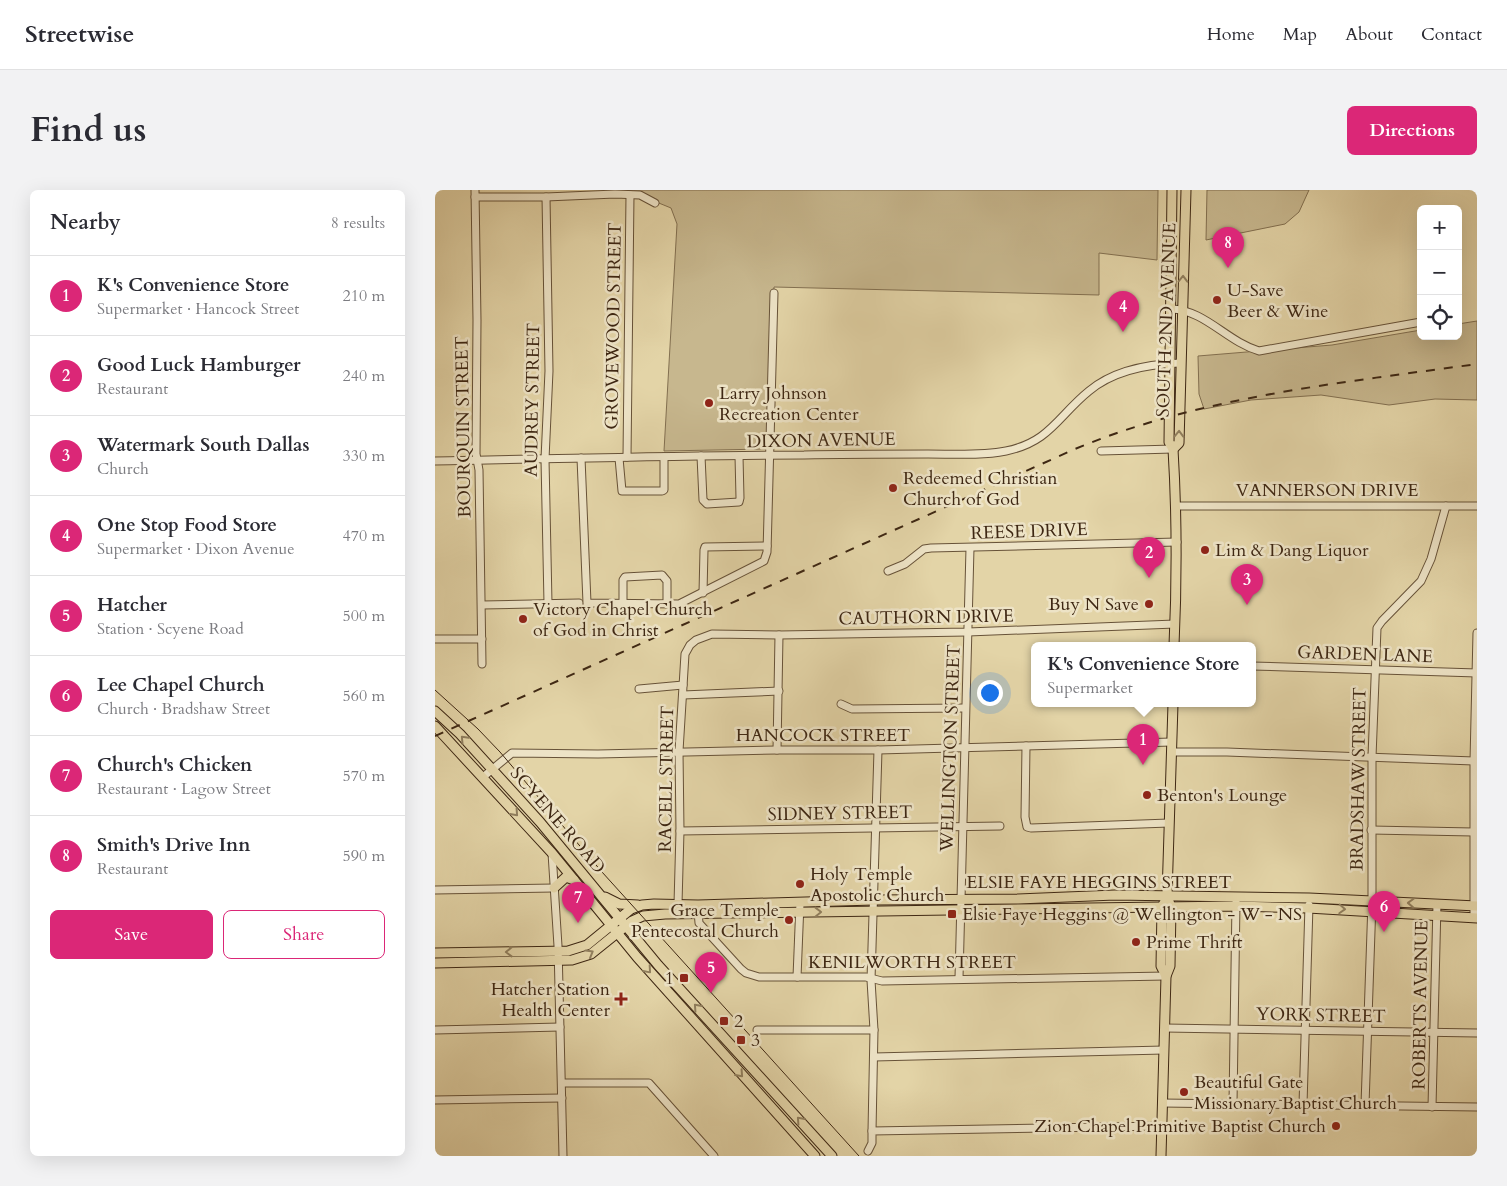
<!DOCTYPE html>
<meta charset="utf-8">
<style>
:root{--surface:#fff;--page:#f2f2f3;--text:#2b2b33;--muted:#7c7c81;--line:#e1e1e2;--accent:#db2777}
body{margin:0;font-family:Cardo,serif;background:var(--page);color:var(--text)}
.controls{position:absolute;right:15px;top:15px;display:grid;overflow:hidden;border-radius:8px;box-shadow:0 5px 20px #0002}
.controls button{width:45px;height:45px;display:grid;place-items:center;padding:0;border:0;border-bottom:1px solid var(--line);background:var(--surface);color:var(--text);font:25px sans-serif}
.you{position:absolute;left:554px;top:502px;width:18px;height:18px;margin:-12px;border:4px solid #fff;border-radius:50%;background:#1a73e8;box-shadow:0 0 0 8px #1a73e833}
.badge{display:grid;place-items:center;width:32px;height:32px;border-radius:50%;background:var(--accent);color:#fff;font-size:16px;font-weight:700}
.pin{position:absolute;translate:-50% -41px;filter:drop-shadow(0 1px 2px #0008)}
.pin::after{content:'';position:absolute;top:26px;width:18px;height:15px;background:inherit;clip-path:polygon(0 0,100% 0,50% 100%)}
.popup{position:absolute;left:596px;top:452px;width:225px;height:65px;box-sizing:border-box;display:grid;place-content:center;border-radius:8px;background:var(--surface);filter:drop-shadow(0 1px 4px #0005);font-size:16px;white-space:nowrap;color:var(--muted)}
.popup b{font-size:19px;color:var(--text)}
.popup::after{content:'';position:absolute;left:50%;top:100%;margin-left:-10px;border:10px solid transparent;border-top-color:var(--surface)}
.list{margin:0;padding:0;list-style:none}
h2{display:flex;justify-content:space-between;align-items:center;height:65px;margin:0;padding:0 20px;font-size:21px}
h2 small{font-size:16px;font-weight:400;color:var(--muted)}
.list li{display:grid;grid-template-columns:32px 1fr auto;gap:15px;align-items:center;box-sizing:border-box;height:80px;padding:0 20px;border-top:1px solid var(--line)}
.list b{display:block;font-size:19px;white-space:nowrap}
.list p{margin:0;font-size:16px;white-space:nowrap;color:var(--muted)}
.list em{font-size:16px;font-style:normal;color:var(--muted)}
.actions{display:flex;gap:10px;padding:15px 20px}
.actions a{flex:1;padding:11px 0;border:1px solid var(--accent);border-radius:8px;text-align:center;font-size:18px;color:var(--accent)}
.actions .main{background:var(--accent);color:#fff}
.icon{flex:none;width:28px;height:28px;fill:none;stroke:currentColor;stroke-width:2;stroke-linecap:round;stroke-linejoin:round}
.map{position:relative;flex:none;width:1042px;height:966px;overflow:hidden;border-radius:8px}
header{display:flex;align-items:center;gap:30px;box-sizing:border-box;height:70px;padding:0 25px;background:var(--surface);border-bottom:1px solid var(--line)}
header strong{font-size:24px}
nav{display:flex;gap:28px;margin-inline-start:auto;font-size:18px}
.intro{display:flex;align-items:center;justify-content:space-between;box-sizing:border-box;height:120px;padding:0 30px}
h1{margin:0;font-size:35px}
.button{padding:12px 22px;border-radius:8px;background:var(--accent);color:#fff;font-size:18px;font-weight:700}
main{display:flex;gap:30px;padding:0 30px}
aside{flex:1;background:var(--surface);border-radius:8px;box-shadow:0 5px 20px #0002}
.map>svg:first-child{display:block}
.green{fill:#c7b78e;stroke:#826f50}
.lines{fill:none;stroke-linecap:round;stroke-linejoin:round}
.minor-casing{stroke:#675238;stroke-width:9}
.major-casing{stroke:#3e2713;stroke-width:11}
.minor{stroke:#ede3c6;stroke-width:7}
.major{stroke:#e3d4a7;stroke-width:9}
.tram{stroke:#3e2713;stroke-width:1}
.rail{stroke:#3e2713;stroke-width:2;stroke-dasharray:9 9;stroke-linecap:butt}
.oneway{stroke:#907e5d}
.poi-dot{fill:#8f2418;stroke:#ede3c6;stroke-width:2}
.labels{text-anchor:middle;stroke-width:5;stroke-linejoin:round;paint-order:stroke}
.poi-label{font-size:18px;fill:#3e2713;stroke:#ede3c6;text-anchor:start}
.street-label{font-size:18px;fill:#3e2713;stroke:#ede3c6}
</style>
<header>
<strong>Streetwise</strong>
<nav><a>Home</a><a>Map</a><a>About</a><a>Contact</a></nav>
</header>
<div class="intro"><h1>Find us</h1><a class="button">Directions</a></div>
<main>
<aside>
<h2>Nearby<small>8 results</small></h2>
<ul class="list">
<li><span class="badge">1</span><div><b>K's Convenience Store</b><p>Supermarket · Hancock Street</p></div><em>210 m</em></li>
<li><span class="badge">2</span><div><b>Good Luck Hamburger</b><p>Restaurant</p></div><em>240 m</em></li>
<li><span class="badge">3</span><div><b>Watermark South Dallas</b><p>Church</p></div><em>330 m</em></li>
<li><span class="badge">4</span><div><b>One Stop Food Store</b><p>Supermarket · Dixon Avenue</p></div><em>470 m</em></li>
<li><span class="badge">5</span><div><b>Hatcher</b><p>Station · Scyene Road</p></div><em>500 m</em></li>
<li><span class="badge">6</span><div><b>Lee Chapel Church</b><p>Church · Bradshaw Street</p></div><em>560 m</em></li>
<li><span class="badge">7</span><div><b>Church's Chicken</b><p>Restaurant · Lagow Street</p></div><em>570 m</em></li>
<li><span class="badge">8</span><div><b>Smith's Drive Inn</b><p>Restaurant</p></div><em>590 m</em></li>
</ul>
<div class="actions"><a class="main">Save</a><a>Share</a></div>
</aside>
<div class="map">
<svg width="1042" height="966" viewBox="0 0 1042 966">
<rect width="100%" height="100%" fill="#e3d4a7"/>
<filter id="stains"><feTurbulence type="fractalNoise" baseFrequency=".004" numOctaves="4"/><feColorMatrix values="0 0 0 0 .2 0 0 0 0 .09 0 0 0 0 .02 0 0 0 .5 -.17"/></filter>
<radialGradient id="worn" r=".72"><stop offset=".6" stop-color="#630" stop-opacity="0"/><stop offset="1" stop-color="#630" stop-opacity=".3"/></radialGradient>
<g class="green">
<polygon points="192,0 723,0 722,70 664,63 664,105 339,97 331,259 229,261 242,34 236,18"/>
<polygon points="772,0 874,0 864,22 850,34 771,50"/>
<polygon points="1042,131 1042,210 1000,209 954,215 886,205 816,210 769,219 764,204 763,166 897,155 986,140 986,146 1023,146 1023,134"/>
</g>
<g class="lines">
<g class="minor-casing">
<g id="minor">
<polyline points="40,0 42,130 41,264 44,280 47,474"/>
<polyline points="40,7 111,7 180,4 205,5 220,13"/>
<polyline points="111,7 114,181 110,269 113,413"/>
<path d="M736,119C770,120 791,151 824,161L986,132"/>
<polyline points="666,261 738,259"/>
<polyline points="266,266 268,310 272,314 304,312 305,308 304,266"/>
<polyline points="192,267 195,5"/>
<polyline points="146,268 152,413 244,414 329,371 332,362 339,103"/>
<polyline points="184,268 187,301 227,301 229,300 229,267"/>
<path d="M0,271C123,269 246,265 369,265C410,264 452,264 493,264C518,264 545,266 571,261C615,252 623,226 654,201C679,180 714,174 745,173"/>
<polyline points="741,316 1042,316"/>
<polyline points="453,381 470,374 489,359 496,358 742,352"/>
<polyline points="268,403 269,360 270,357 332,356"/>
<polyline points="188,414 188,390 190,387 227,385 232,391 232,414"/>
<polyline points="47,415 144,413"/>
<polyline points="0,449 47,449"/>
<polyline points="817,476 1042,483"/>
<polyline points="204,499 248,495"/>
<polyline points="248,505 344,501"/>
<polyline points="406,514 417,519 530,518"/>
<polyline points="591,556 590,627 592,637 596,638 734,633"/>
<polyline points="342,560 344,445"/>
<polyline points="737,562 792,562 1039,571"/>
<polyline points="48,587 77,563 163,564 342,560 443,560 737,552"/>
<polyline points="936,640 1038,642"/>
<polyline points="245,641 565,636"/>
<polyline points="117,663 123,756 128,966"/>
<polyline points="0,700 119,698"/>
<polyline points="243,714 245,641 244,561 250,464 255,455 261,450 277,444 344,445 533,442 740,434"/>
<polyline points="263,721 264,733 306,779 311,783 324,787 431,787 447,791 731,786"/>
<polyline points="1039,728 1039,571 1042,443"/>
<polyline points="362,787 365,713"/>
<polyline points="524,788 535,358"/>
<polyline points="730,838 1042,843"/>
<polyline points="0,840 125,837"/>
<polyline points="322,840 439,840"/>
<polyline points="439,867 729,860"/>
<polyline points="127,893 214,893 279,966"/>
<polyline points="0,910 127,908"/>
<polyline points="727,913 1042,917"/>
<polyline points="798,914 801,712"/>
<polyline points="868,915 874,715"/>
<polyline points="930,915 937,712 937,567 942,438 947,431 986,391 996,369 1011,316"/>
<polyline points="997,917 1002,714"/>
<polyline points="437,941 439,840 436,790 443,560"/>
<polyline points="433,961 437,953 437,941 726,936"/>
</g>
</g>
<g class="major-casing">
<g id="major">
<path d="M737,0L734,252L738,259C742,325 742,390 739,456"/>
<polyline points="738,259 744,253 751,0"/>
<polyline points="0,521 25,544 105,632 223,775 397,966"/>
<polyline points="0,536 117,663 202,767 380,966"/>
<polyline points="119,698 131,687 139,690"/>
<polyline points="170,707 184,714 203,715"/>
<polyline points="729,713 727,717 726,776 731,786"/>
<polyline points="0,763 133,761 152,755 196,719 207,715 219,714 263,715 439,710 583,709 680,705 874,708 1042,716"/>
<polyline points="0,773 137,770 156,764 197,731 208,726 230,724 801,716 873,718 1042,728"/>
<polyline points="726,966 731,786 735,776 736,717 732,706 738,514"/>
</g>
</g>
<use href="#minor" class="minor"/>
<use href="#major" class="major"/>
<polyline class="tram" points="0,500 43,539 65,562 167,682 424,966"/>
<path class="rail" d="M0,546L640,259C767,206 906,193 1042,174"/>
</g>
<defs><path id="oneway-chevron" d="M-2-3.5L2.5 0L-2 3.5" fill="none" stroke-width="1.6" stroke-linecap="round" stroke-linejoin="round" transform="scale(1.25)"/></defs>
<g class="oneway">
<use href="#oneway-chevron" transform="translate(748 89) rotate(-89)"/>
<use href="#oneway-chevron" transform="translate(744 244) rotate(-89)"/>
<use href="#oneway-chevron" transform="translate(29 549) rotate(-133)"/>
<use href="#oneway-chevron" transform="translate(80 623) rotate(48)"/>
<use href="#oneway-chevron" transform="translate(976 713) rotate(-178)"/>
<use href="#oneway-chevron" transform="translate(907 719) rotate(3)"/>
<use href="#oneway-chevron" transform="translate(383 722) rotate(-1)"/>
<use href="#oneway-chevron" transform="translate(74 762) rotate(179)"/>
<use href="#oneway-chevron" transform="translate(155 763) rotate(-30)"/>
<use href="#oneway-chevron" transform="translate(213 780) rotate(49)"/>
<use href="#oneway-chevron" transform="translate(262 817) rotate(-132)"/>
<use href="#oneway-chevron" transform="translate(305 884) rotate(48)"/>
<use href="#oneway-chevron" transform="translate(365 930) rotate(-132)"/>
</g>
<g class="poi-dot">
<circle cx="782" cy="110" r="5"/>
<circle cx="274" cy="213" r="5"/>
<circle cx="458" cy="298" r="5"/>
<circle cx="770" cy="360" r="5"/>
<circle cx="714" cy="414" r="5"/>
<circle cx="88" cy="429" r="5"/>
<circle cx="712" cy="605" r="5"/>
<circle cx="365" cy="694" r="5"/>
<rect x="512" y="719" width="10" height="10" rx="2.5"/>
<circle cx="354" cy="730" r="5"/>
<circle cx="701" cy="752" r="5"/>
<rect x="244" y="783" width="10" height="10" rx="2.5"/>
<path d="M183.5 801.5h5v5h5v5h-5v5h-5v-5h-5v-5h5z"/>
<rect x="284" y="826" width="10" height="10" rx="2.5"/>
<rect x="301" y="845" width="10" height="10" rx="2.5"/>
<circle cx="749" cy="902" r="5"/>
<circle cx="901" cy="936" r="5"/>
</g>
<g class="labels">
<g class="poi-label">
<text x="792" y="106">U-Save<tspan x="792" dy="21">Beer &amp; Wine</tspan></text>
<text x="284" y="209">Larry Johnson<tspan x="284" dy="21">Recreation Center</tspan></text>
<text x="468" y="294">Redeemed Christian<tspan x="468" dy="21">Church of God</tspan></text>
<text x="780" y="366">Lim &amp; Dang Liquor</text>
<text x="704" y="420" text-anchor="end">Buy N Save</text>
<text x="98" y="425">Victory Chapel Church<tspan x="98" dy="21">of God in Christ</tspan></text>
<text x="722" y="611">Benton's Lounge</text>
<text x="375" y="690">Holy Temple<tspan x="375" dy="21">Apostolic Church</tspan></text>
<text x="344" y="726" text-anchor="end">Grace Temple<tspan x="344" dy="21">Pentecostal Church</tspan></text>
<text x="527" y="730">Elsie Faye Heggins @ Wellington - W - NS</text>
<text x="711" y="758">Prime Thrift</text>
<text x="239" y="794" text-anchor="end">1</text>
<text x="175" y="805" text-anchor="end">Hatcher Station<tspan x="175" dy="21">Health Center</tspan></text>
<text x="299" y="837">2</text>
<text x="316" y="856">3</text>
<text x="759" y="898">Beautiful Gate<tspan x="759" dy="21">Missionary Baptist Church</tspan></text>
<text x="891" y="942" text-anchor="end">Zion Chapel Primitive Baptist Church</text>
</g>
<g class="street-label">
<text transform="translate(731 130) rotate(-88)" y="6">SOUTH 2ND AVENUE</text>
<text transform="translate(178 136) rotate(-89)" y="6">GROVEWOOD STREET</text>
<text transform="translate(97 210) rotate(-89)" y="6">AUDREY STREET</text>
<text transform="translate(28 237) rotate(-91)" y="6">BOURQUIN STREET</text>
<text transform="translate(386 250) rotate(-1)" y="6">DIXON AVENUE</text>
<text x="892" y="306">VANNERSON DRIVE</text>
<text transform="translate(594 341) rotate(-2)" y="6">REESE DRIVE</text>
<text transform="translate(491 427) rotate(-1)" y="6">CAUTHORN DRIVE</text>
<text transform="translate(930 464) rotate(2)" y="6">GARDEN LANE</text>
<text x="388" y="551">HANCOCK STREET</text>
<text transform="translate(515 558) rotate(-88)" y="6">WELLINGTON STREET</text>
<text transform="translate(231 589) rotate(-89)" y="6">RACELL STREET</text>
<text transform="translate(923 589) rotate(-89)" y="6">BRADSHAW STREET</text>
<text transform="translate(405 623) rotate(-1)" y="6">SIDNEY STREET</text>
<text transform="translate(123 630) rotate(49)" y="6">SCYENE ROAD</text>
<text x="664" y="698">ELSIE FAYE HEGGINS STREET</text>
<text x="477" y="778">KENILWORTH STREET</text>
<text transform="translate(985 815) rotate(-89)" y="6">ROBERTS AVENUE</text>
<text transform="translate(886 825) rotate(1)" y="6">YORK STREET</text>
</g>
</g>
<rect width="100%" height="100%" filter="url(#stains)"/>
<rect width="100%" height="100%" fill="url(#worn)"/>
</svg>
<div class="controls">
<button>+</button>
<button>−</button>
<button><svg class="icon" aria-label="locate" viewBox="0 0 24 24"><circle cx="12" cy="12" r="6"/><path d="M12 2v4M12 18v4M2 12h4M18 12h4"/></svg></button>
</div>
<div class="you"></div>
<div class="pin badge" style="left:708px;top:575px">1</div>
<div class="popup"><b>K's Convenience Store</b>Supermarket</div>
<div class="pin badge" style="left:714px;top:388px">2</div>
<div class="pin badge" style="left:812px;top:415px">3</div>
<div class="pin badge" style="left:688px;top:142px">4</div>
<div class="pin badge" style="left:276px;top:803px">5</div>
<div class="pin badge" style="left:949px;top:742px">6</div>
<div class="pin badge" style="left:143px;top:733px">7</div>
<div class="pin badge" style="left:793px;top:78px">8</div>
</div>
</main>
